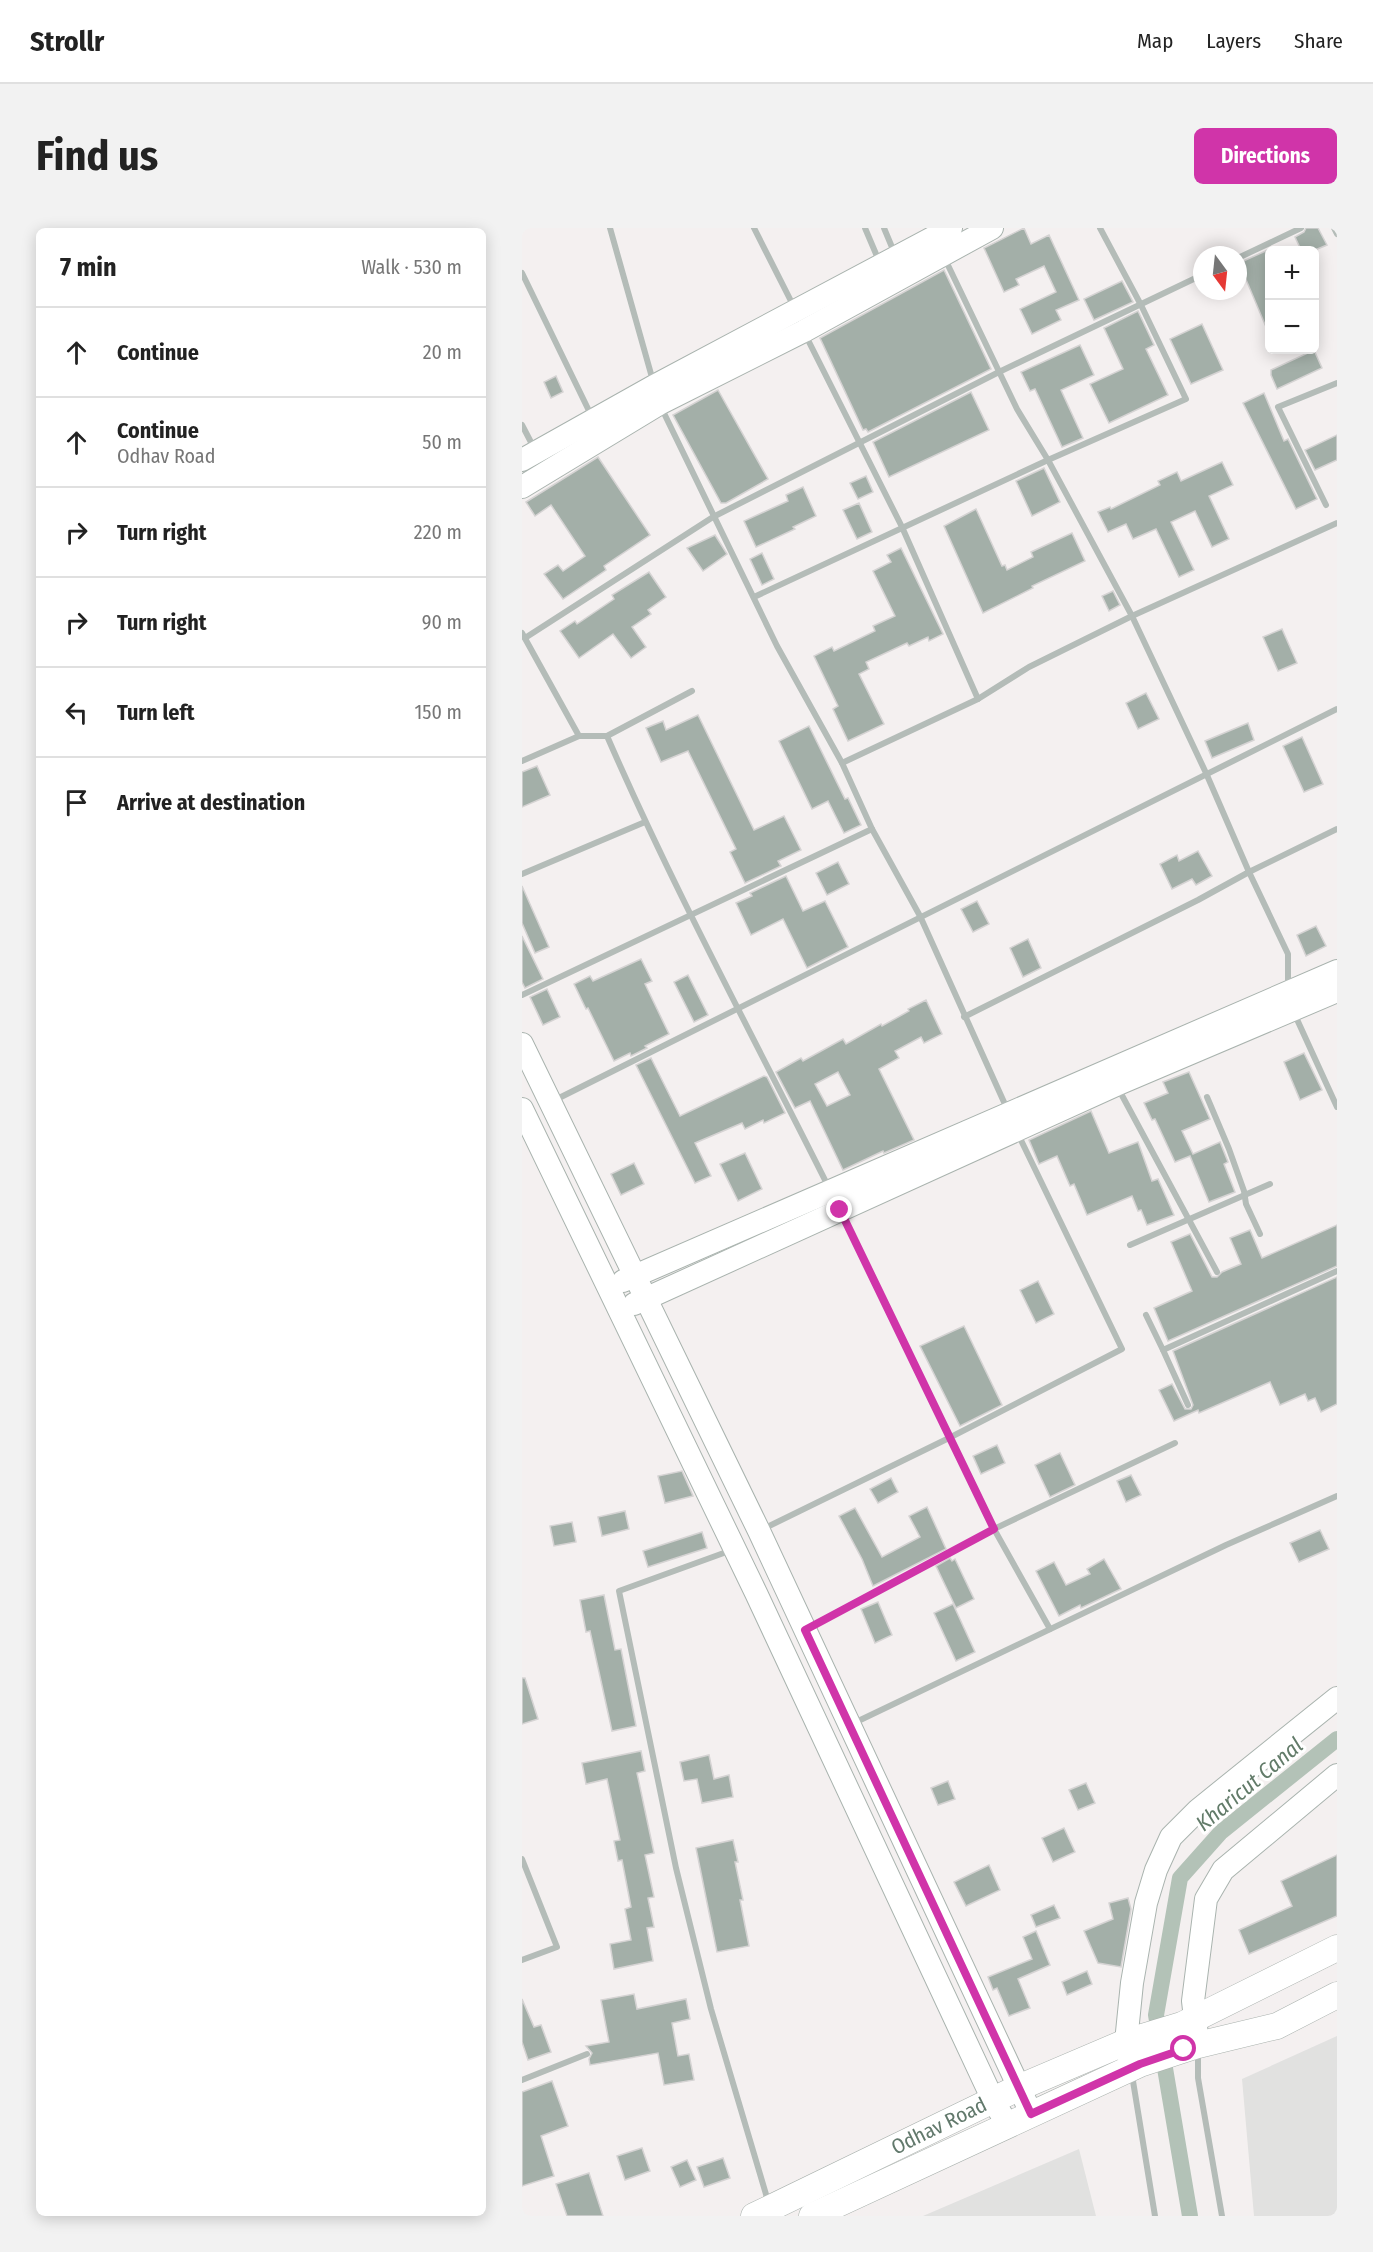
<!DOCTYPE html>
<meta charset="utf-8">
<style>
:root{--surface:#fff;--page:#f2f2f2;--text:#222;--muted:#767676;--line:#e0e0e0;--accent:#d034a9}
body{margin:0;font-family:"Fira Sans Condensed",sans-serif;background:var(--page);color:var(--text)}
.controls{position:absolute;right:18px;top:18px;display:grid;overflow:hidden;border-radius:9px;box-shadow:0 3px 15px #0003}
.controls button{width:54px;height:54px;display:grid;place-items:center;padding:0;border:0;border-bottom:2px solid var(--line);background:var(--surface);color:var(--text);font:30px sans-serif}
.compass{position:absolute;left:671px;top:18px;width:54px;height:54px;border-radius:50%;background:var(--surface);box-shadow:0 3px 15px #0003;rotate:165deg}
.stop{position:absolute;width:18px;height:18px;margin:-14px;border:4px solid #d034a9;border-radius:50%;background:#fff}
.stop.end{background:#d034a9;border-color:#fff;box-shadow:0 2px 6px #0008}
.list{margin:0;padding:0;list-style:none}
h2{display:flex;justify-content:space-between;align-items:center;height:78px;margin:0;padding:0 24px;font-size:26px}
h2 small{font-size:20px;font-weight:400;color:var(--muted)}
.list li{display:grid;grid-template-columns:39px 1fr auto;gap:18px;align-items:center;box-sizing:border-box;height:90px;padding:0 24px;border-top:2px solid var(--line)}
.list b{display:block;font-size:22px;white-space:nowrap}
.list p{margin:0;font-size:20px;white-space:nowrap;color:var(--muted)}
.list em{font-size:20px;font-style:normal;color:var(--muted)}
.icon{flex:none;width:33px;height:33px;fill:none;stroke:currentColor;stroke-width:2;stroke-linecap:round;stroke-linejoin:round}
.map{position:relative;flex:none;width:815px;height:1988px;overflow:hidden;border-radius:9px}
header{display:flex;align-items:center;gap:36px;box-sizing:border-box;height:84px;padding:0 30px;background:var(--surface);border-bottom:2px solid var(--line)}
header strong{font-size:28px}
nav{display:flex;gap:33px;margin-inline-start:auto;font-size:21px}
.intro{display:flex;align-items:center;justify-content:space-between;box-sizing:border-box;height:144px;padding:0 36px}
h1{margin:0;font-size:42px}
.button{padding:15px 27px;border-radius:9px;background:var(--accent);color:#fff;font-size:21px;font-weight:700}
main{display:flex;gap:36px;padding:0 36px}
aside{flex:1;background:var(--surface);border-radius:9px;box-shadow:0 3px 15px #0003}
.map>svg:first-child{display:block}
.built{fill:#e1e1e0}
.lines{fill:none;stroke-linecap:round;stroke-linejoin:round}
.canal{stroke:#b3c2b7;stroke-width:16}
.building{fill:#a3afa8;stroke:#d5d3d3;stroke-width:1.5;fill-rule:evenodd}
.secondary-casing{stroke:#a9b3ae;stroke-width:24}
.primary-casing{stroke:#a9b1ad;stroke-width:27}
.street{stroke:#b4bcb8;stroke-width:6}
.secondary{stroke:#fff;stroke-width:22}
.primary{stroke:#fff;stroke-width:26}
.route{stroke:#d034a9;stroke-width:8}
.labels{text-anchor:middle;stroke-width:6;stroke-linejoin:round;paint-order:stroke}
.street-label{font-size:21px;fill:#62796c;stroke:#fff}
.water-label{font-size:22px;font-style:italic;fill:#627b69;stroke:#fff}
</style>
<header>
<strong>Strollr</strong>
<nav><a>Map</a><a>Layers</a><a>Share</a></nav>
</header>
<div class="intro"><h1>Find us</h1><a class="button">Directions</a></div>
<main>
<aside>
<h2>7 min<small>Walk · 530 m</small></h2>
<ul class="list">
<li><svg class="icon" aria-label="ahead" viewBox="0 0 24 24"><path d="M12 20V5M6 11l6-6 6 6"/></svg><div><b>Continue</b></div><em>20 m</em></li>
<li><svg class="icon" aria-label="ahead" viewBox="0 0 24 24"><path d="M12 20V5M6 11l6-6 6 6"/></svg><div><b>Continue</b><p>Odhav Road</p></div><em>50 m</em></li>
<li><svg class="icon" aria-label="right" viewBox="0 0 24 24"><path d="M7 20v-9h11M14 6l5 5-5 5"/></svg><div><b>Turn right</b></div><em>220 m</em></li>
<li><svg class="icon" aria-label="right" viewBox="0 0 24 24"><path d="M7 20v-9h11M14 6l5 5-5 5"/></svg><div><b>Turn right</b></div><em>90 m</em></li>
<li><svg class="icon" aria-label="left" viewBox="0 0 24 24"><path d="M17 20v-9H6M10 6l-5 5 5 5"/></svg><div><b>Turn left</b></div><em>150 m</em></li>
<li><svg class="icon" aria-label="arrive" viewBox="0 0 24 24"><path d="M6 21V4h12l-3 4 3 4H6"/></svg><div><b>Arrive at destination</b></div></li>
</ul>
</aside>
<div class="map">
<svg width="815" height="1988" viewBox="0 0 815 1988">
<rect width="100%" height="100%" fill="#f4f0f0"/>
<g class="built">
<polygon points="815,1808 815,1988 732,1988 720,1851"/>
<polygon points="557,1921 574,1988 401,1988"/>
</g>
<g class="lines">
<polyline class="canal" points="668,1988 634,1787 658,1650 699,1604 815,1511"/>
</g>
<g class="building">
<polygon points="502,0 509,16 527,7 557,72 534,82 539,92 510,106 498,81 534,64 522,38 494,51 497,57 482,64 462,20"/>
<polygon points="784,0 796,0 805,17 793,22 779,22 773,9 782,4"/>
<polygon points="748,21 747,22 747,106 717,35"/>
<polygon points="422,42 469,141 346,204 344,201 341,202 298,110"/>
<polygon points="600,53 611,74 572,92 562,71"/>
<polygon points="616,83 632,117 624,121 646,167 587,195 568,156 601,141 582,100"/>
<polygon points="680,96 701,142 669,156 648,111"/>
<polygon points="558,117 572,147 539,162 561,210 540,219 513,161 508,163 499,144"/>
<polygon points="792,122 800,140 755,161 749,147 749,142"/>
<polygon points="34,148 41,164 29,170 22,154"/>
<polygon points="196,162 246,251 204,275 199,275 151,187"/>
<polygon points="449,164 467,202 367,249 351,214"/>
<polygon points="742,165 762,213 766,211 795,271 774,281 721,175"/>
<polygon points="815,207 815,232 793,242 783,222"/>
<polygon points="76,229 128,307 82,338 84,342 41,371 22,346 36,337 41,343 63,328 29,277 13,288 4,274"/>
<polygon points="700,234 711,257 687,268 707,311 690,319 673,283 649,294 672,342 657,349 634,301 611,311 604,296 586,304 576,284 588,279 589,281 638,257 636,253 655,244 659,253"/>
<polygon points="522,240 538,274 510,288 494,253"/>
<polygon points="344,248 351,264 336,271 328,255"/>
<polygon points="281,259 294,288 271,299 273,301 234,319 222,293 266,273 264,267"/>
<polygon points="337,275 350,304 335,311 321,282"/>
<polygon points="454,281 480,338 483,337 485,342 511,329 509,324 550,305 563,333 510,358 511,360 461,385 422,298"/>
<polygon points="193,307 205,326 181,343 165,320"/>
<polygon points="379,320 421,406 407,413 406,409 387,418 385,415 344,434 347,441 337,446 362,496 326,513 311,481 316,478 292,428 310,419 312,423 353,403 351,398 373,388 351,343 369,334 365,327"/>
<polygon points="240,325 252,351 240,357 228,331"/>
<polygon points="127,344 144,369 126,382 129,386 110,399 124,419 109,430 91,406 57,430 38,403 53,393 55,396 92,371 90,367"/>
<polygon points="591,363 598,377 587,383 580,368"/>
<polygon points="760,401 775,435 756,443 741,409"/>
<polygon points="624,465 637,491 616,501 604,475"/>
<polygon points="176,487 232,602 262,588 279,622 256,633 259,638 223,655 208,624 214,621 166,523 139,534 124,500 141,493 144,502"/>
<polygon points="726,495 732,512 690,530 683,513"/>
<polygon points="287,498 323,571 326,570 339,597 322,605 306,573 290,581 257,513"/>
<polygon points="780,509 801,556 782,564 761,518"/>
<polygon points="15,538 28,567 0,579 0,544"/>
<polygon points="676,623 690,648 674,657 670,651 650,661 638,636 655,627 657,633"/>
<polygon points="316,634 327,656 305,667 294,645"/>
<polygon points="264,648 281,683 303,673 326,719 285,740 261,691 229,707 214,675 230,668 228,665"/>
<polygon points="0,658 27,719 13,725 0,695"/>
<polygon points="455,673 467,696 451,704 439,681"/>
<polygon points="794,698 804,718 784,728 775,707"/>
<polygon points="0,708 21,751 3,760 0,754"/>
<polygon points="506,711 519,740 501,749 488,720"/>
<polygon points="119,731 130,753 123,756 147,806 123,818 125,820 109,828 108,825 92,833 66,780 64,781 52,756 68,748 71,753"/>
<polygon points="166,747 186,787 172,794 152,754"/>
<polygon points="25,761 38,789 21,797 8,769"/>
<path d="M404,772L420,806L402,815L399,809L373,823L377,830L357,841L392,912L362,925L361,923L321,942L288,873L273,880L254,844L279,830L281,833L321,811L324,816L359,796L360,798L387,783L386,781ZM316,844L328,867L305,878L293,856Z"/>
<polygon points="782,825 800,862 778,872 762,834"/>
<polygon points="129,830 158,888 242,848 245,849 263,885 242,895 241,892 223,901 220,895 173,915 189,948 173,955 114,837"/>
<polygon points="667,844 688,891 660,903 671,926 698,914 706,934 702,936 713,964 687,974 668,928 653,934 633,891 630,892 622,875 646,865 641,854"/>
<polygon points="569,883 587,925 616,914 630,953 636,951 652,987 625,997 619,982 616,983 610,968 565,987 552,956 548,958 535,928 517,936 507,912"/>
<polygon points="223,925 240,961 216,973 198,936"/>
<polygon points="112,935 122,956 99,967 89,946"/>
<polygon points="815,997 815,1038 646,1113 632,1080 670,1063 649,1014 668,1006 690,1049 695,1049 700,1044 719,1036 708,1010 728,1002 740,1030"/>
<polygon points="815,1049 815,1176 799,1184 793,1170 786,1173 783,1166 758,1177 748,1154 677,1185 676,1182 652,1193 637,1162 650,1156 663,1181 669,1181 671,1177 651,1123"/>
<polygon points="516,1053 532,1086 514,1095 498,1062"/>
<polygon points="442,1098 480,1177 438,1198 398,1118"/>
<polygon points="475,1217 483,1235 459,1246 451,1228"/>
<polygon points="538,1225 553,1257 528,1269 513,1237"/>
<polygon points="160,1243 171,1268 143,1275 136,1248"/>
<polygon points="609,1247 619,1267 604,1274 595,1253"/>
<polygon points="369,1250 376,1264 356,1275 348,1261"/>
<polygon points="405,1279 424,1321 351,1358 340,1331 317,1288 333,1280 360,1329 398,1309 387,1288"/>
<polygon points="103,1283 107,1301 80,1308 76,1289"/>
<polygon points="50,1294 54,1314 32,1318 28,1298"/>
<polygon points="798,1302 807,1321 777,1334 768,1315"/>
<polygon points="180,1304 185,1320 126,1339 121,1323"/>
<polygon points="428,1330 430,1333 433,1331 452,1371 434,1380 414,1338"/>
<polygon points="582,1331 599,1361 559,1380 558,1377 537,1388 514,1343 532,1334 544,1357 568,1346 565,1341"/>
<polygon points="82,1367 93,1422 99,1421 114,1498 90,1503 68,1403 64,1404 58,1372"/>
<polygon points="356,1374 370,1407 353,1415 339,1381"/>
<polygon points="431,1376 453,1424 434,1433 412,1385"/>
<polygon points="0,1450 3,1450 16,1491 0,1496"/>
<polygon points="119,1523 123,1543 115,1545 132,1625 123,1627 132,1669 126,1670 132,1699 125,1700 131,1733 92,1741 88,1716 109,1712 103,1681 109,1679 100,1632 96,1633 92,1613 98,1612 85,1551 64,1556 60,1535"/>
<polygon points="187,1527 192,1551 207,1547 211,1569 180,1575 175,1551 162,1553 158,1534"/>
<polygon points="426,1553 433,1571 416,1577 409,1560"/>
<polygon points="564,1555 573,1575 556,1582 547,1562"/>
<polygon points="542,1600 553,1624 531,1634 520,1610"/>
<polygon points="211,1612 216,1634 213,1634 221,1672 218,1672 227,1718 195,1724 174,1620"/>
<polygon points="815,1627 815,1688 727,1726 717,1702 770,1678 759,1653"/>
<polygon points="467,1637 478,1662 444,1678 432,1654"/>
<polygon points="606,1670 609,1681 599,1739 576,1735 562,1703 591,1691 587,1675"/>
<polygon points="532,1677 538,1690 514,1699 509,1687"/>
<polygon points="514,1703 528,1737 496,1751 508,1780 487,1788 475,1760 471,1762 466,1749 510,1731 501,1709"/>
<polygon points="565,1743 570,1756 545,1767 540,1754"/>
<polygon points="112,1766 115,1781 164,1771 168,1791 150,1795 156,1828 167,1826 172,1852 142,1857 136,1825 68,1837 67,1831 70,1825 64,1818 87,1814 79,1772"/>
<polygon points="0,1771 12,1799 19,1797 29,1824 6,1832 0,1814"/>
<polygon points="30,1853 46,1898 19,1908 32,1948 0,1958 0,1864"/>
<polygon points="120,1920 128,1943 103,1952 95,1928"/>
<polygon points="201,1930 208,1950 182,1959 175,1939"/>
<polygon points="165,1932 174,1952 158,1959 149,1939"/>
<polygon points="67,1945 81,1988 45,1988 34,1956"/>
</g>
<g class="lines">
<g class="secondary-casing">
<g id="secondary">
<polyline points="0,232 132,158 429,0"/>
<polyline points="0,259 137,176 282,103 470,0"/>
<polyline points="0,816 237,1303 509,1885"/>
<polyline points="0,881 234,1365 471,1872 485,1896"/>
<polyline points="101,1053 815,743"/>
<polyline points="112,1076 594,857 815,763"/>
<polyline points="675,1807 671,1773 684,1671 701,1642 815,1547"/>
<polyline points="609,1841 604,1814 610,1755 624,1675 634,1642 649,1609 676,1582 815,1470"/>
</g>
</g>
<g class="primary-casing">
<g id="primary">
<polyline points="232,1988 496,1860 604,1814 660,1797 815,1720"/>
<polyline points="290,1988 618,1836 676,1817 755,1798 815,1767"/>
</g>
</g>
<g class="street">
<polyline points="88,0 131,153"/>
<polyline points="232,0 272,79"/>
<polyline points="343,0 357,33"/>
<polyline points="362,0 372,24"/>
<polyline points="812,0 815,6"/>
<polyline points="716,30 779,0"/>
<polyline points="423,31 495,181 526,232 610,388 684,545 727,644 676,672 442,789"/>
<polyline points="0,45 70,189"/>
<polyline points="283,106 380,299 456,471"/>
<polyline points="139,179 255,418 320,535 350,601 398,688 486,883"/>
<polyline points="0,197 12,220"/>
<polyline points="804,277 756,179 815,155"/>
<polyline points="232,369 526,232 664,171 619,77 578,0"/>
<polyline points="0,405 57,508 85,508 170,463"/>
<polyline points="3,410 191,289 477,144 680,47"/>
<path d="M85,508C152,662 232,810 307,960"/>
<polyline points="0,533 57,508"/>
<polyline points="320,535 456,471 507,439 610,388 815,295"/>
<polyline points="0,646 123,594"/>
<polyline points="766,760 766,726 727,644 815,601"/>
<polyline points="0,767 350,601"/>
<polyline points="773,787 815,879"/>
<polyline points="596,860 695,1044"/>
<polyline points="685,869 707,921 722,963 724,976 738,1006"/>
<polyline points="31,873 815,481"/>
<polyline points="319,985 472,1301 653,1215"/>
<polyline points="608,1017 748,956"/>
<polyline points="624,1087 641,1122 815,1043"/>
<polyline points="641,1122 666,1177"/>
<polyline points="241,1301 427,1210 600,1121 496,906"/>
<polyline points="210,1322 97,1363 154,1640 189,1781 246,1973"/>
<polyline points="288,1399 472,1301 528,1401"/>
<polyline points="332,1495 704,1317 815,1268"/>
<polyline points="0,1631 35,1719 0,1732"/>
<polyline points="676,1824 676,1850 700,1988"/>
<polyline points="610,1847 633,1988"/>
<polyline points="0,1852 65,1826"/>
</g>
<use href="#secondary" class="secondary"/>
<use href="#primary" class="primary"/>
</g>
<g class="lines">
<polyline class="route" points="318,982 472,1301 283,1402 509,1886 618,1836 662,1821"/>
</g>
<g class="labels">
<g class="street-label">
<text transform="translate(417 1898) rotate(-26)" y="7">Odhav Road</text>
</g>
<g class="water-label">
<text transform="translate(727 1556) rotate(-40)" y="8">Kharicut Canal</text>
</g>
</g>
</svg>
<div class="controls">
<button>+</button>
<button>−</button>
</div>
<svg class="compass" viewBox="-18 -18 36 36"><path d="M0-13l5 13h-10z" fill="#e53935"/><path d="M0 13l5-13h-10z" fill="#767676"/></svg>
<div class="stop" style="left:662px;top:1821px"></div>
<div class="stop end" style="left:318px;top:982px"></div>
</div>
</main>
